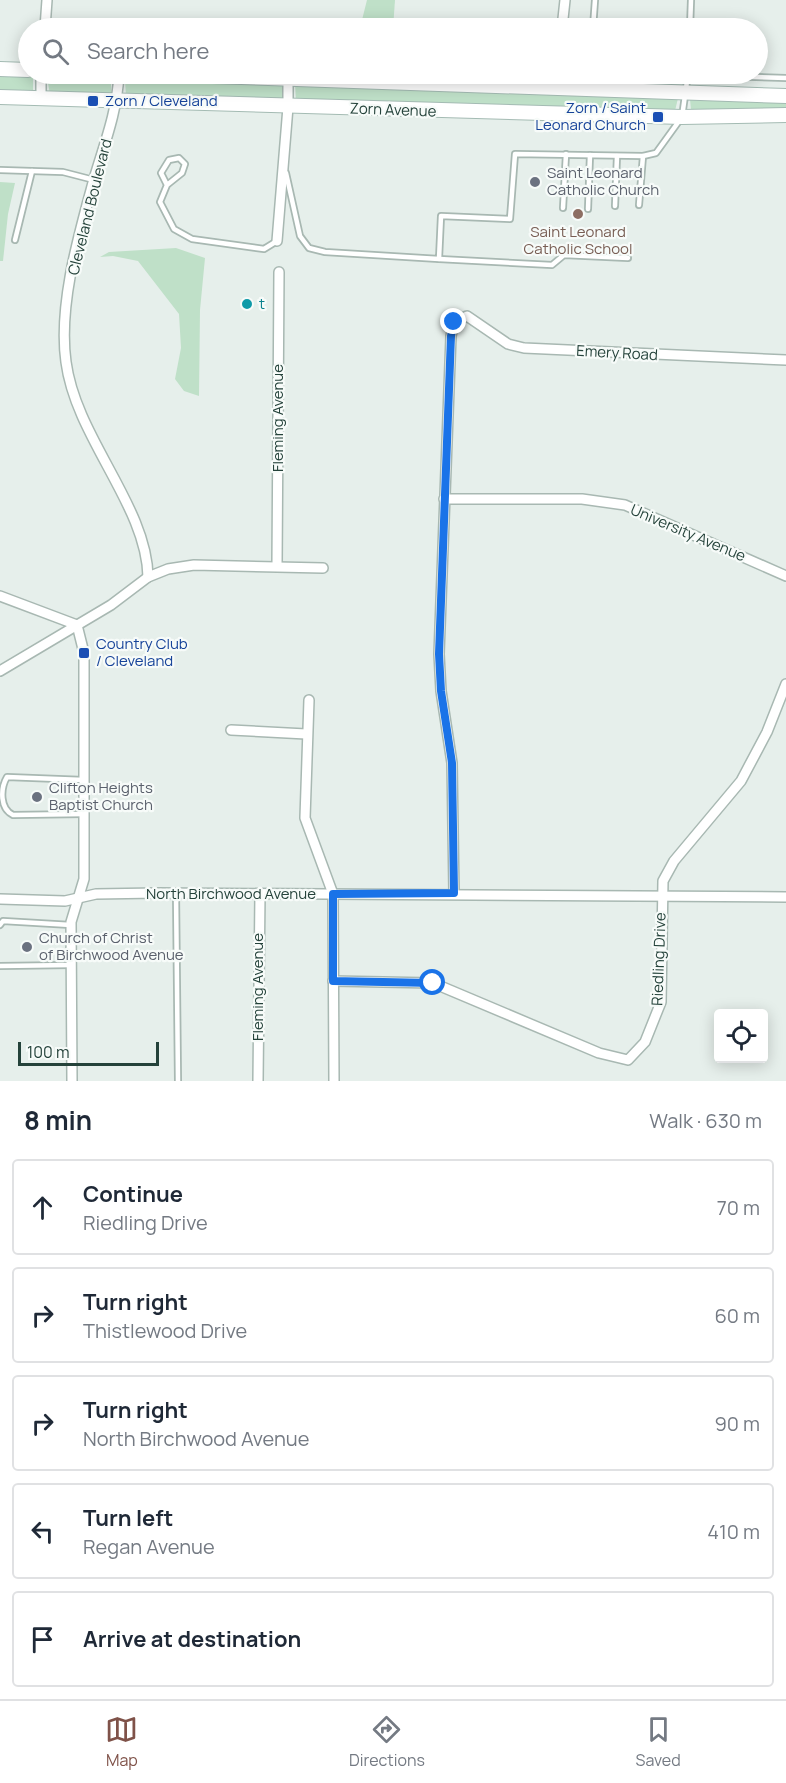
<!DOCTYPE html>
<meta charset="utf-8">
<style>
:root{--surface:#fff;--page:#f2f2f3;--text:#1f2937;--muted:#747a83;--line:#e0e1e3;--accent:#7f5249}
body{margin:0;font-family:Manrope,sans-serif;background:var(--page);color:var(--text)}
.controls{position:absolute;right:18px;bottom:18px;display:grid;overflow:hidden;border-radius:6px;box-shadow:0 3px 15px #0003}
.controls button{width:54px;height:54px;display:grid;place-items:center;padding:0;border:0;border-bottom:2px solid var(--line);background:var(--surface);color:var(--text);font:30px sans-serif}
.scale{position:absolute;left:18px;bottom:15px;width:141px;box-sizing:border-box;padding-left:6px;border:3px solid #24423a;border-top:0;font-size:16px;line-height:21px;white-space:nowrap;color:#24423a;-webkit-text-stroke:4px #f7fbf9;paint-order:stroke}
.stop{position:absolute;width:18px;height:18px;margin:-14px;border:4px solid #1a73e8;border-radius:50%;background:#fff}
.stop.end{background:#1a73e8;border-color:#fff;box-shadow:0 2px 6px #0008}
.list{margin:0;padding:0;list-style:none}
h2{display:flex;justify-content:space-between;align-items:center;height:78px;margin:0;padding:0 24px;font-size:26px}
h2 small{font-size:20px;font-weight:400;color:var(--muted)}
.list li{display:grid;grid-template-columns:39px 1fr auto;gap:18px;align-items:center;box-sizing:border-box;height:96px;margin:0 12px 12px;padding:0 12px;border:2px solid var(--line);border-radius:6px}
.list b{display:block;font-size:22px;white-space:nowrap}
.list p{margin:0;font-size:20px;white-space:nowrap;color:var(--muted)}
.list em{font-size:20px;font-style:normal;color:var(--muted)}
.icon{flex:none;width:33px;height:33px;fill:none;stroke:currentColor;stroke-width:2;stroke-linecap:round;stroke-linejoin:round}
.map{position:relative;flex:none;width:786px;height:1081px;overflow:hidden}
.search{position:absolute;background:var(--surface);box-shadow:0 3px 15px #0003;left:18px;right:18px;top:18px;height:66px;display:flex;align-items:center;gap:15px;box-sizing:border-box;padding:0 21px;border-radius:33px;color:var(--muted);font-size:22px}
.sheet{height:618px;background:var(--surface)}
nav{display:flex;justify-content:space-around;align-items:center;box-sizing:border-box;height:84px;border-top:2px solid var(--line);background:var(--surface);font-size:16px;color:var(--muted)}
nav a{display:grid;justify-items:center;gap:3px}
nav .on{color:var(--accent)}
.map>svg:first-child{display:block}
.green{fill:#bfe0c8}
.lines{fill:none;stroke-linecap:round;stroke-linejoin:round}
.lane-casing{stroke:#a8b8b2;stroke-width:8}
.street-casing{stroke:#a8b8b2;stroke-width:12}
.secondary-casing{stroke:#a4bbb3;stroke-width:16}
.lane{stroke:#fff;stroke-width:4.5}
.street{stroke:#fff;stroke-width:9}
.secondary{stroke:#fff;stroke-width:14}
.route{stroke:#1a73e8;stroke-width:8}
.transit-dot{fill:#1a4fb4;stroke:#f7fbf9;stroke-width:2}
.worship-dot{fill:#6b7280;stroke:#f7fbf9;stroke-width:2}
.education-dot{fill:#8d6e63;stroke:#f7fbf9;stroke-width:2}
.culture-dot{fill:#0f9aa8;stroke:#f7fbf9;stroke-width:2}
.labels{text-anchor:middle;stroke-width:4.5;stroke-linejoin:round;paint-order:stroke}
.transit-label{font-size:15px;fill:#164399;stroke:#f7fbf9;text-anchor:start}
.street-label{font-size:15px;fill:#24423a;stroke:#f7fbf9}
.worship-label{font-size:15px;fill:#5b616d;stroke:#f7fbf9;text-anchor:start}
.education-label{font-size:15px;fill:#785e54;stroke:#f7fbf9}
.culture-label{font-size:15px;fill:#0d838f;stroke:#f7fbf9;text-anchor:start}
</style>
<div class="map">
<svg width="786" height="1081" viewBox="0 0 786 1081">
<rect width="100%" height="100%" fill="#e6efeb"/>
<g class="green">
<polygon points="367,0 395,0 393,28 360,28"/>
<polygon points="0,73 33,76 33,92 0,93"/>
<polygon points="53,76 107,77 111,80 111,94 50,94 47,78"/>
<polygon points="131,78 277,82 283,86 282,100 126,96 125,80"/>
<polygon points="295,84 678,98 675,111 296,101"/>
<polygon points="690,99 786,100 786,110 691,110"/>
<polygon points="0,182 15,183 8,214 3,261 0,261"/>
<polygon points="176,248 205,258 200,310 199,396 184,391 175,379 181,348 179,314 138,261 113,256 100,257 109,252"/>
</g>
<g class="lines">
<g class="lane-casing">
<g id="lane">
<polyline points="593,28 595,0"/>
<polyline points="690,28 691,0"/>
<polyline points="656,74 786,78"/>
<polyline points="0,170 63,172 94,180"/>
<polyline points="286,173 300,236 309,248 325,252 439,259 441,216 510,219 515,154 643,156 656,153 682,117 688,74"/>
<polyline points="167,185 161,173 169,160 179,158 185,164 182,173 167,185 160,202 174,229 192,239 264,249 277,241"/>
<polyline points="639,205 643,156"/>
<polyline points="615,206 617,156"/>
<polyline points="563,208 566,154"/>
<polyline points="588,209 590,155"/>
<polyline points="15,240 32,171"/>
<polyline points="439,259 552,265 564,255 628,258"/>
<path d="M84,780L7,777C0,789 0,809 13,815L84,814"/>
<polyline points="176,893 178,1081"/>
<polyline points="0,925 3,921 71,925"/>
<polyline points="0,966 71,965"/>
</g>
</g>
<g class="street-casing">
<g id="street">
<polyline points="45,28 47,0"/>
<polyline points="562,28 565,0"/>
<path d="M119,74C117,112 105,142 94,179C79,234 58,305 66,362C76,438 147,506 148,577"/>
<polyline points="560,74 561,86"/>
<polyline points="41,99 41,74"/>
<polyline points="277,241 288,107 288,77"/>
<polyline points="444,499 582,499 625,505 786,576"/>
<polyline points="277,565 279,272"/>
<polyline points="0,596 77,625"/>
<polyline points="0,671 111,605 148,577 168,569 194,565 323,568"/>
<polyline points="309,700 305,818 333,894 334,1081"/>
<polyline points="231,730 306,734"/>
<polyline points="454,893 452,763 441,691 439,654 451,336 454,322 467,316 508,344 524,348 786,360"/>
<polyline points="0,899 65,901 96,894 157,893 786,897"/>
<polyline points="333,981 433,983 599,1053 628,1060 645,1042 661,1002 663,881 674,861 741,781 767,732 786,684"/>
<polyline points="72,1081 71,922 84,879 84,653 77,625"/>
<polyline points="258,1081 260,893"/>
</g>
</g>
<g class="secondary-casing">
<g id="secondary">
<polyline points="0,69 28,70"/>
<polyline points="154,74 786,96"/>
<polyline points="0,97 682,117 786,115"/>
</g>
</g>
<use href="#lane" class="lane"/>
<use href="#street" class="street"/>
<use href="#secondary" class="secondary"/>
</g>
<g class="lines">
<polyline class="route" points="433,983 333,981 333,894 454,893 452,763 441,691 439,654 451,336 454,322"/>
</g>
<g class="transit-dot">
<rect x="87" y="95" width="12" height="12" rx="3"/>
<rect x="652" y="111" width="12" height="12" rx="3"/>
<rect x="78" y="647" width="12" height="12" rx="3"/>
</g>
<g class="worship-dot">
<circle cx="535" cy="182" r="6"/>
<circle cx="37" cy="797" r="6"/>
<circle cx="27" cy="947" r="6"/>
</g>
<circle class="education-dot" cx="578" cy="214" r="6"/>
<circle class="culture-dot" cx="247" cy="304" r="6"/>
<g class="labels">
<g class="transit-label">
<text x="105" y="106">Zorn / Cleveland</text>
<text x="646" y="113" text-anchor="end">Zorn / Saint<tspan x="646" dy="17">Leonard Church</tspan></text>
<text x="96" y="649">Country Club<tspan x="96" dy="17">/ Cleveland</tspan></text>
</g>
<g class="street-label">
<text transform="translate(393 110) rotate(2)" y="5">Zorn Avenue</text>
<text transform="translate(90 207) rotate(-76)" y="5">Cleveland Boulevard</text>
<text transform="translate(617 353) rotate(3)" y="5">Emery Road</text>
<text transform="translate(278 418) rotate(-90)" y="5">Fleming Avenue</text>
<text transform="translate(688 533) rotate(23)" y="5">University Avenue</text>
<text x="231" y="899">North Birchwood Avenue</text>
<text transform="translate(659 959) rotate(-88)" y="5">Riedling Drive</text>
<text transform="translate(258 987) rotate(-90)" y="5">Fleming Avenue</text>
</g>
<g class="worship-label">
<text x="547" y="178">Saint Leonard<tspan x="547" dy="17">Catholic Church</tspan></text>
<text x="49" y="793">Clifton Heights<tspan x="49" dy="17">Baptist Church</tspan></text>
<text x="39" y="943">Church of Christ<tspan x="39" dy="17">of Birchwood Avenue</tspan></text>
</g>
<g class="education-label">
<text x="578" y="237">Saint Leonard<tspan x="578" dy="17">Catholic School</tspan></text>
</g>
<g class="culture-label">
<text x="259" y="309">t</text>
</g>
</g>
</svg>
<div class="controls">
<button><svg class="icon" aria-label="locate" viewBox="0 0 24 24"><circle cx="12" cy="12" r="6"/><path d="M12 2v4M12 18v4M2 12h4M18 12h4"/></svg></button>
</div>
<div class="scale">100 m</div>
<div class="stop" style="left:433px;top:983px"></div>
<div class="stop end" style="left:454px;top:322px"></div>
<div class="search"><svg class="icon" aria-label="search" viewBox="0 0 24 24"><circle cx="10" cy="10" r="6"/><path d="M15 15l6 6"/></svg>Search here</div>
</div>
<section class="sheet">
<h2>8 min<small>Walk · 630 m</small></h2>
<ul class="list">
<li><svg class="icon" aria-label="ahead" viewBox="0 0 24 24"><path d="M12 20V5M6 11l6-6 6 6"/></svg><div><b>Continue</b><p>Riedling Drive</p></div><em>70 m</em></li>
<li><svg class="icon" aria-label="right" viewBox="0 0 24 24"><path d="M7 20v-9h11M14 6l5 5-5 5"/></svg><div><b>Turn right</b><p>Thistlewood Drive</p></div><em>60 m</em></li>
<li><svg class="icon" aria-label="right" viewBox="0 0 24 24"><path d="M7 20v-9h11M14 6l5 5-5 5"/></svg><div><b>Turn right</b><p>North Birchwood Avenue</p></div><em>90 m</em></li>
<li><svg class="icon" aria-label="left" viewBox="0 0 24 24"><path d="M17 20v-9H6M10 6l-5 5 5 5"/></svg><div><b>Turn left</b><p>Regan Avenue</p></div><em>410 m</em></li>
<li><svg class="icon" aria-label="arrive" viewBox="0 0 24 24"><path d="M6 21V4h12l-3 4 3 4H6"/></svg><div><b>Arrive at destination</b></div></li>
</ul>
</section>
<nav>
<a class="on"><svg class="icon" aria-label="map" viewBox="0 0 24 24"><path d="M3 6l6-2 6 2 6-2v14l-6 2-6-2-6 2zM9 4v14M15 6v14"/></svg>Map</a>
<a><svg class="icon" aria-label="directions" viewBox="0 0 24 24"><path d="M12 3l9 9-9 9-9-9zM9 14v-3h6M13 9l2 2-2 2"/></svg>Directions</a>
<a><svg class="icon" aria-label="saved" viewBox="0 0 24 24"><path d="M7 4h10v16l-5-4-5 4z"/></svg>Saved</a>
</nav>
